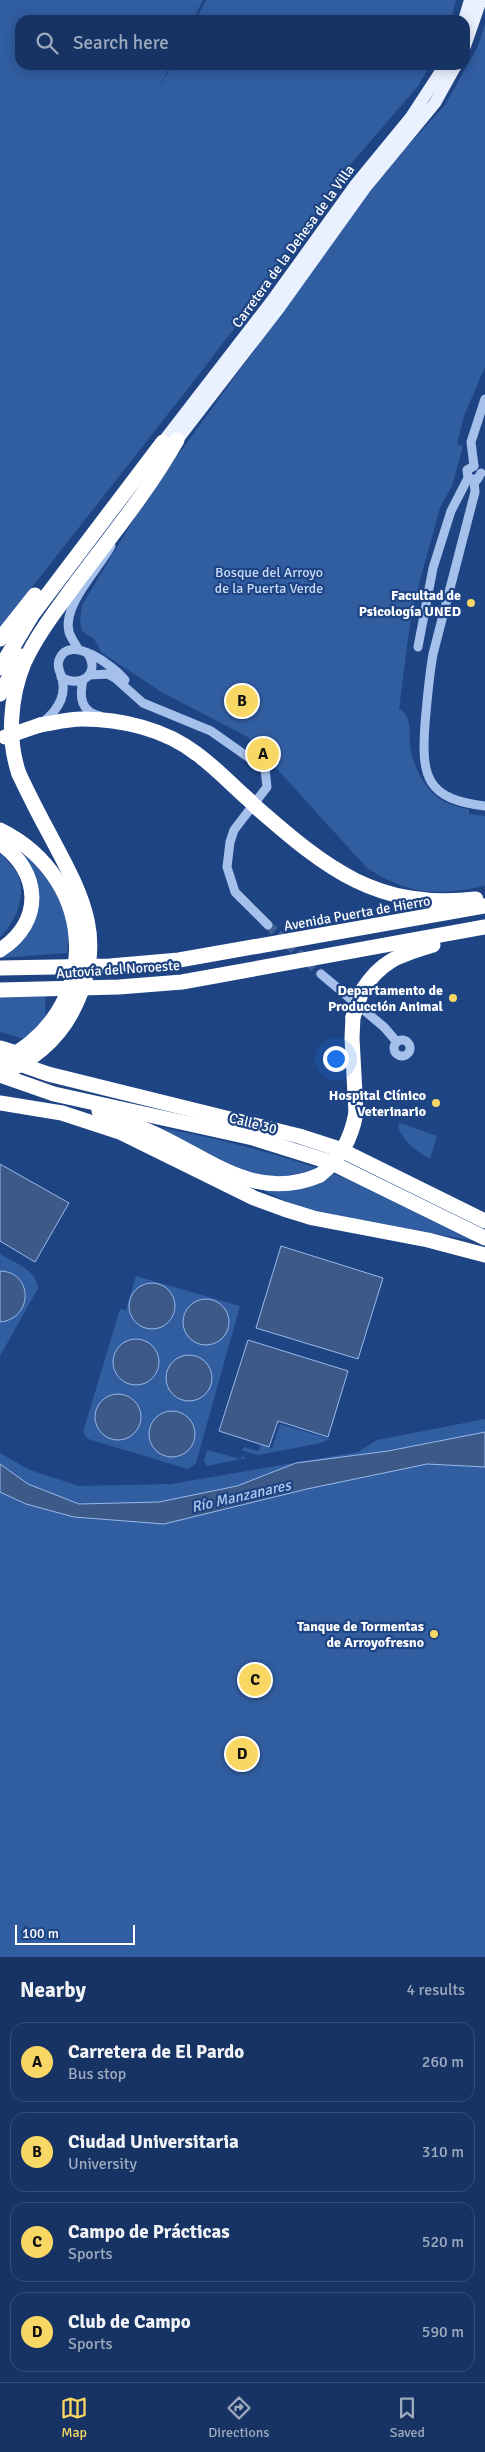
<!DOCTYPE html>
<meta charset="utf-8">
<style>
:root{--surface:#163363;--page:#1f3b69;--text:#f1f3f6;--muted:#9eaabe;--line:#354e78;--accent:#f9d764}
body{margin:0;font-family:Signika,sans-serif;background:var(--page);color:var(--text)}
.scale{position:absolute;left:15px;bottom:12px;width:120px;box-sizing:border-box;padding-left:5px;border:2px solid #fff;border-top:0;font-size:14px;line-height:18px;white-space:nowrap;color:#fff;-webkit-text-stroke:4px #1e4484;paint-order:stroke}
.you{position:absolute;left:335px;top:1058px;width:18px;height:18px;margin:-12px;border:4px solid #fff;border-radius:50%;background:#1a73e8;box-shadow:0 0 0 8px #1a73e833}
.badge{display:grid;place-items:center;width:32px;height:32px;border-radius:50%;background:var(--accent);color:#111;font-size:16px;font-weight:700}
.pin{position:absolute;translate:-50% -50%;border:2px solid #fff;box-shadow:0 1px 5px #0006}
.list{margin:0;padding:0;list-style:none}
h2{display:flex;justify-content:space-between;align-items:center;height:65px;margin:0;padding:0 20px;font-size:21px}
h2 small{font-size:16px;font-weight:400;color:var(--muted)}
.list li{display:grid;grid-template-columns:32px 1fr auto;gap:15px;align-items:center;box-sizing:border-box;height:80px;margin:0 10px 10px;padding:0 10px;border:1px solid var(--line);border-radius:15px}
.list b{display:block;font-size:19px;white-space:nowrap}
.list p{margin:0;font-size:16px;white-space:nowrap;color:var(--muted)}
.list em{font-size:16px;font-style:normal;color:var(--muted)}
.icon{flex:none;width:28px;height:28px;fill:none;stroke:currentColor;stroke-width:2;stroke-linecap:round;stroke-linejoin:round}
.map{position:relative;flex:none;width:485px;height:1957px;overflow:hidden}
.search{position:absolute;background:var(--surface);box-shadow:0 2px 12px #0003;left:15px;right:15px;top:15px;height:55px;display:flex;align-items:center;gap:12px;box-sizing:border-box;padding:0 18px;border-radius:15px;color:var(--muted);font-size:19px}
.sheet{height:425px;background:var(--surface)}
nav{display:flex;justify-content:space-around;align-items:center;box-sizing:border-box;height:70px;border-top:1px solid var(--line);background:var(--surface);font-size:14px;color:var(--muted)}
nav a{display:grid;justify-items:center;gap:2px}
nav .on{color:var(--accent)}
.map>svg:first-child{display:block}
.green{fill:#315da1}
.water{fill:#3d5988;stroke:#98baeb}
.lines{fill:none;stroke-linecap:round;stroke-linejoin:round}
.minor-tunnel{stroke:#406096;stroke-width:9;stroke-dasharray:9 4.5;stroke-linecap:butt}
.minor{stroke:#a5c0ea;stroke-width:9}
.major{stroke:#e9f0fe;stroke-width:12}
.highway{stroke:#fff;stroke-width:15}
.highway-bridge{stroke:#fff;stroke-width:15}
.poi-dot{fill:#f9d764;stroke:#1e4484;stroke-width:2}
.labels{text-anchor:middle;stroke-width:4.5;stroke-linejoin:round;paint-order:stroke}
.street-label{font-size:14px;fill:#fff;stroke:#1e4484}
.park-label{font-size:14px;fill:#c9dbf7;stroke:#1e4484}
.poi-label{font-size:14px;font-weight:bold;fill:#fff;stroke:#1e4484;text-anchor:end}
.water-label{font-size:15px;font-style:italic;fill:#b0caf1;stroke:#1e4484}
</style>
<div class="map">
<svg width="485" height="1957" viewBox="0 0 485 1957">
<rect width="100%" height="100%" fill="#1e4484"/>
<g class="green">
<polygon points="0,0 203,0 193,20 20,20 20,65 170,65 160,87 172,65 430,65 418,86 350,165 267,285 201,372 0,628"/>
<polygon points="206,0 456,0 451,20 196,20"/>
<path d="M485,24V367L464,416L457,444L463,446L452,486L440,508L421,576L410,624L399,709C414,715 408,738 411,751C414,766 425,790 440,799C449,805 459,807 469,809V814L485,816V886C435,896 410,895 367,868L248,737L163,693L102,653L94,639L82,631L80,622L82,605L146,499L383,173L445,105L478,46Z"/>
<path d="M4,843C37,861 64,881 70,922C71,931 68,943 67,953L0,958V952L35,908Z"/>
<path d="M0,853C6,859 14,868 18,875C27,896 15,923 0,937Z"/>
<polygon points="45,996 46,1025 28,1040 0,1032 0,997"/>
<path d="M400,1123L437,1136L430,1159C416,1151 404,1142 398,1127Z"/>
<path d="M162,1128C238,1142 313,1163 383,1194C414,1208 444,1225 475,1241L308,1211L238,1179Z"/>
<path d="M0,1254C14,1262 36,1270 38,1288L0,1356Z"/>
<polygon points="136,1276 240,1306 196,1463 188,1469 88,1439 83,1432 120,1309 126,1310"/>
<polygon points="485,1419 485,1957 0,1957 0,1453 30,1470 79,1486 171,1484 358,1452 377,1440"/>
<polygon points="280,1424 330,1439 321,1443 258,1455 242,1450 244,1447 258,1451 261,1445 272,1448"/>
<polygon points="207,1450 240,1459 242,1456 246,1458 207,1466 204,1461"/>
</g>
<g class="water">
<polygon points="0,1164 69,1203 35,1262 0,1241"/>
<polygon points="281,1246 383,1278 358,1359 256,1328"/>
<path d="M0,1271C34,1272 33,1319 0,1322Z"/>
<circle cx="152" cy="1306" r="23"/>
<circle cx="206" cy="1322" r="23"/>
<circle cx="136" cy="1362" r="23"/>
<polygon points="248,1340 348,1371 328,1437 278,1421 269,1447 219,1431"/>
<circle cx="189" cy="1378" r="23"/>
<circle cx="118" cy="1417" r="23"/>
<circle cx="172" cy="1434" r="23"/>
<polygon points="485,1432 485,1467 427,1464 307,1489 164,1524 74,1517 26,1504 0,1492 0,1464 28,1484 79,1504 159,1502 237,1486 296,1463 388,1451"/>
</g>
<g class="lines">
<polyline class="minor-tunnel" points="268,925 321,974"/>
<g class="minor">
<polyline points="474,466 471,442 485,399"/>
<polyline points="474,466 467,470 468,478 477,480 481,473"/>
<path d="M474,480L475,492L433,654C429,677 427,700 425,724C421,778 427,799 485,806"/>
<polyline points="418,647 433,568 451,511 468,478"/>
<path d="M78,649C75,643 71,638 69,632C62,605 99,569 111,546"/>
<polyline points="89,675 108,674 115,678 143,703 211,731 265,769 267,787 234,830 230,842 227,867 235,892 268,925"/>
<path d="M61,677C80,689 101,674 88,654"/>
<path d="M83,680C79,697 81,712 100,716"/>
<path d="M43,722C58,710 68,695 61,675C59,670 57,666 59,660C69,632 115,667 125,680"/>
<polyline points="321,974 384,1027 397,1042"/>
<circle cx="402" cy="1048" r="8"/>
</g>
<g class="major">
<polyline points="464,20 470,0"/>
<polyline points="465,46 481,0"/>
<polyline points="177,440 279,308 365,188 435,103 456,65"/>
<polyline points="163,442 271,302 356,184 411,117 445,65"/>
</g>
<g class="highway">
<polyline points="0,639 35,595"/>
<polyline points="0,668 32,615 163,442"/>
<polyline points="0,694 21,656"/>
<path d="M40,725C53,723 68,719 82,719C121,719 165,729 197,754C215,767 232,785 249,800"/>
<path d="M19,774C7,739 10,697 24,663C37,634 58,608 76,583C111,536 148,491 177,440"/>
<path d="M256,807C327,869 377,910 476,899"/>
<path d="M0,843C41,872 44,922 0,950"/>
<polyline points="0,968 110,966 179,960 485,906"/>
<polyline points="0,990 119,987 182,982 485,927"/>
<path d="M362,991C381,960 400,955 433,945"/>
<polyline points="353,1017 352,1038 356,1113"/>
<polyline points="0,1048 23,1055"/>
<polyline points="11,1061 48,1074 299,1136 339,1149 485,1221"/>
<polyline points="0,1075 54,1094 253,1138 330,1162 485,1238"/>
<polyline points="0,1103 62,1113 120,1132 254,1198 284,1209 313,1218 428,1240 485,1255"/>
<path d="M99,1111C117,1118 135,1125 153,1133C209,1158 255,1203 320,1175"/>
</g>
<g class="highway-bridge">
<polyline points="5,737 40,725"/>
<polyline points="249,800 256,807"/>
<path d="M0,830C101,880 103,1013 0,1062"/>
<polyline points="353,1017 362,991"/>
<path d="M0,1074C31,1062 58,1040 73,1010C108,941 83,897 50,835C39,815 29,795 19,774"/>
<path d="M320,1175C341,1158 351,1139 356,1113"/>
</g>
</g>
<g class="poi-dot">
<circle cx="471" cy="603" r="5"/>
<circle cx="453" cy="998" r="5"/>
<circle cx="436" cy="1103" r="5"/>
<circle cx="434" cy="1634" r="5"/>
</g>
<g class="labels">
<g class="street-label">
<text transform="translate(293 246) rotate(-54)" y="5">Carretera de la Dehesa de la Villa</text>
<text transform="translate(357 913) rotate(-10)" y="5">Avenida Puerta de Hierro</text>
<text transform="translate(118 969) rotate(-4)" y="5">Autovía del Noroeste</text>
<text transform="translate(253 1123) rotate(14)" y="5">Calle 30</text>
</g>
<g class="park-label">
<text x="269" y="577">Bosque del Arroyo<tspan x="269" dy="16">de la Puerta Verde</tspan></text>
</g>
<g class="poi-label">
<text x="461" y="600">Facultad de<tspan x="461" dy="16">Psicología UNED</tspan></text>
<text x="443" y="995">Departamento de<tspan x="443" dy="16">Producción Animal</tspan></text>
<text x="426" y="1100">Hospital Clínico<tspan x="426" dy="16">Veterinario</tspan></text>
<text x="424" y="1631">Tanque de Tormentas<tspan x="424" dy="16">de Arroyofresno</tspan></text>
</g>
<g class="water-label">
<text transform="translate(241 1496) rotate(-13)" y="5">Río Manzanares</text>
</g>
</g>
</svg>
<div class="scale">100 m</div>
<div class="you"></div>
<div class="pin badge" style="left:263px;top:754px">A</div>
<div class="pin badge" style="left:242px;top:701px">B</div>
<div class="pin badge" style="left:255px;top:1680px">C</div>
<div class="pin badge" style="left:242px;top:1754px">D</div>
<div class="search"><svg class="icon" aria-label="search" viewBox="0 0 24 24"><circle cx="10" cy="10" r="6"/><path d="M15 15l6 6"/></svg>Search here</div>
</div>
<section class="sheet">
<h2>Nearby<small>4 results</small></h2>
<ul class="list">
<li><span class="badge">A</span><div><b>Carretera de El Pardo</b><p>Bus stop</p></div><em>260 m</em></li>
<li><span class="badge">B</span><div><b>Ciudad Universitaria</b><p>University</p></div><em>310 m</em></li>
<li><span class="badge">C</span><div><b>Campo de Prácticas</b><p>Sports</p></div><em>520 m</em></li>
<li><span class="badge">D</span><div><b>Club de Campo</b><p>Sports</p></div><em>590 m</em></li>
</ul>
</section>
<nav>
<a class="on"><svg class="icon" aria-label="map" viewBox="0 0 24 24"><path d="M3 6l6-2 6 2 6-2v14l-6 2-6-2-6 2zM9 4v14M15 6v14"/></svg>Map</a>
<a><svg class="icon" aria-label="directions" viewBox="0 0 24 24"><path d="M12 3l9 9-9 9-9-9zM9 14v-3h6M13 9l2 2-2 2"/></svg>Directions</a>
<a><svg class="icon" aria-label="saved" viewBox="0 0 24 24"><path d="M7 4h10v16l-5-4-5 4z"/></svg>Saved</a>
</nav>
